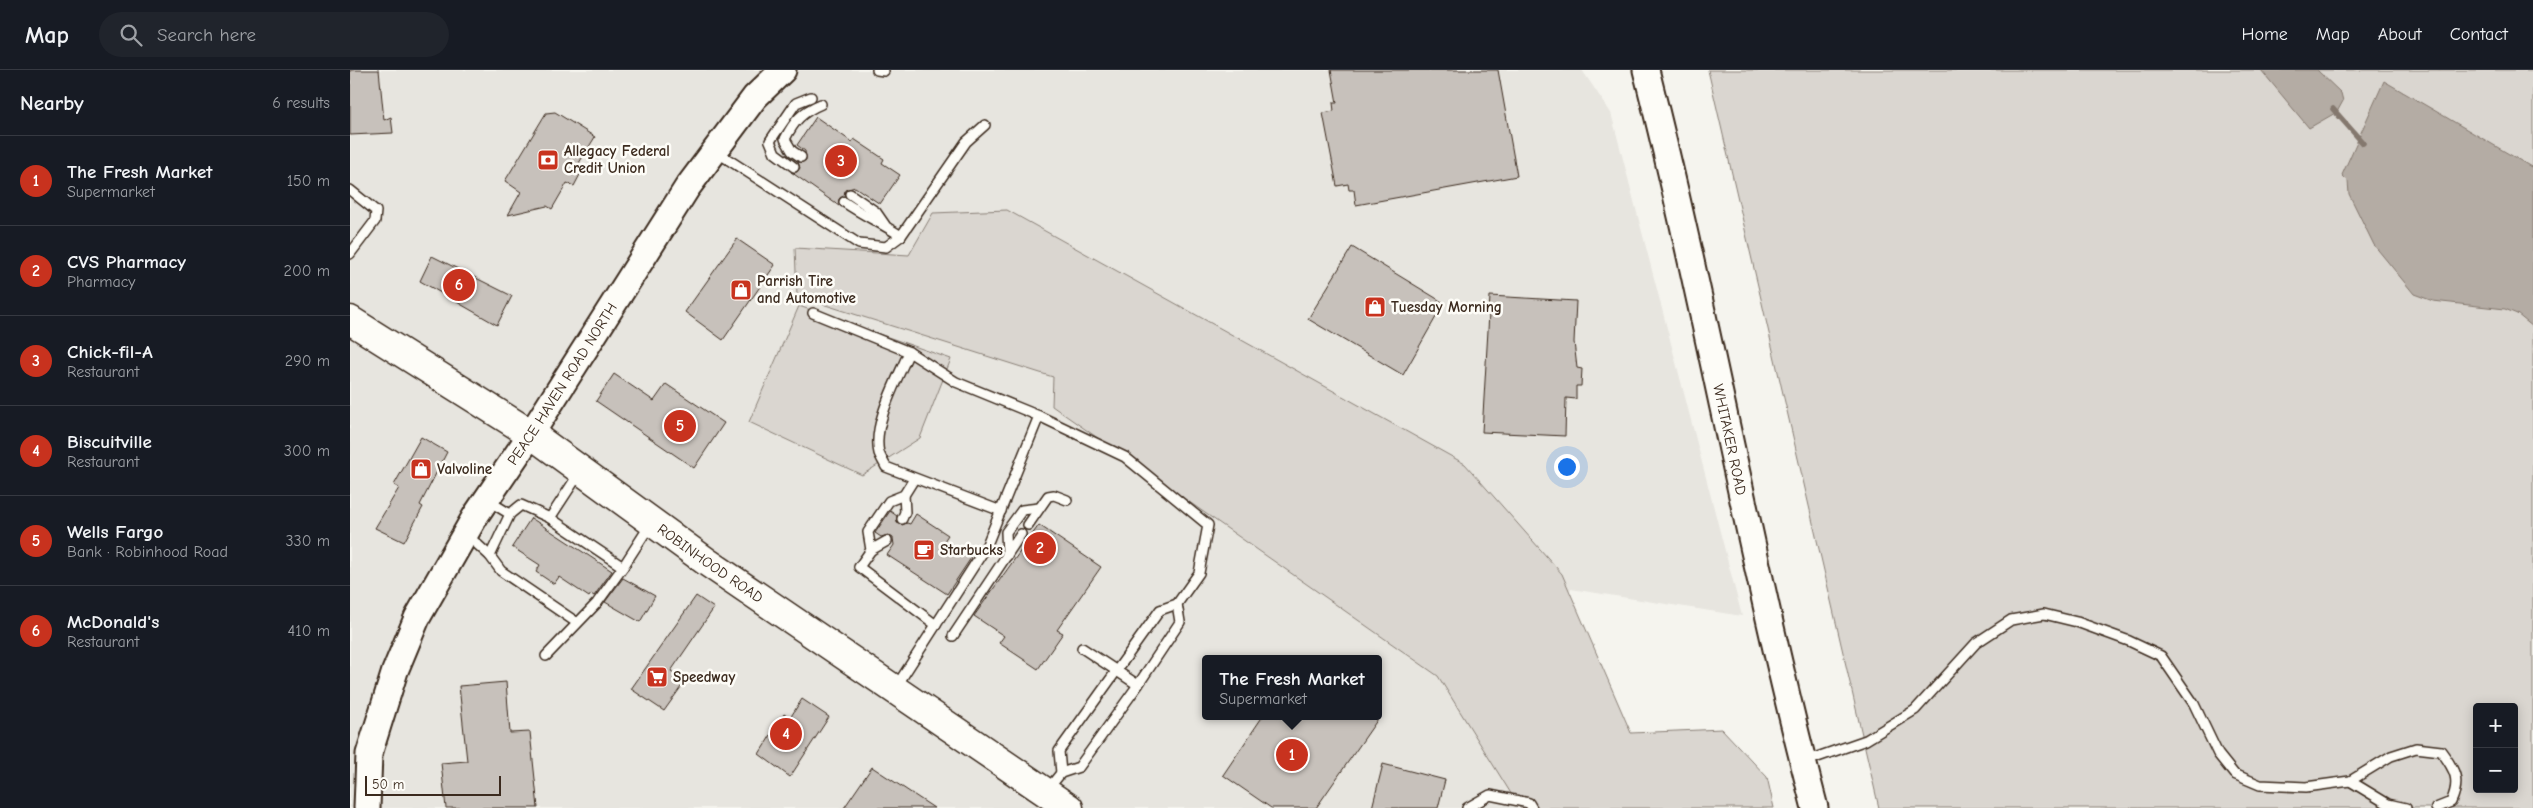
<!DOCTYPE html>
<meta charset="utf-8">
<style>
:root{--surface:#171b24;--page:#20242c;--text:#f1f3f6;--muted:#9ea1a6;--line:#363941;--accent:#c8321e}
body{margin:0;font-family:"Comic Neue",sans-serif;background:var(--page);color:var(--text)}
.controls{position:absolute;right:15px;bottom:15px;display:grid;overflow:hidden;border-radius:5px;box-shadow:0 2px 12px #0003}
.controls button{width:45px;height:45px;display:grid;place-items:center;padding:0;border:0;border-bottom:1px solid var(--line);background:var(--surface);color:var(--text);font:25px sans-serif}
.scale{position:absolute;left:15px;bottom:12px;width:136px;box-sizing:border-box;padding-left:5px;border:2px solid #3b2a1e;border-top:0;font-size:14px;line-height:18px;white-space:nowrap;color:#3b2a1e;-webkit-text-stroke:4px #fdfcf7;paint-order:stroke}
.you{position:absolute;left:1216px;top:396px;width:18px;height:18px;margin:-12px;border:4px solid #fff;border-radius:50%;background:#1a73e8;box-shadow:0 0 0 8px #1a73e833}
.badge{display:grid;place-items:center;width:32px;height:32px;border-radius:50%;background:var(--accent);color:#fff;font-size:16px;font-weight:700}
.pin{position:absolute;translate:-50% -50%;border:2px solid #fff;box-shadow:0 1px 5px #0006}
.popup{position:absolute;left:852px;top:585px;width:180px;height:65px;box-sizing:border-box;display:grid;place-content:center;border-radius:5px;background:var(--surface);filter:drop-shadow(0 1px 4px #0005);font-size:16px;white-space:nowrap;color:var(--muted)}
.popup b{font-size:19px;color:var(--text)}
.popup::after{content:'';position:absolute;left:50%;top:100%;margin-left:-10px;border:10px solid transparent;border-top-color:var(--surface)}
.list{margin:0;padding:0;list-style:none}
h2{display:flex;justify-content:space-between;align-items:center;height:65px;margin:0;padding:0 20px;font-size:21px}
h2 small{font-size:16px;font-weight:400;color:var(--muted)}
.list li{display:grid;grid-template-columns:32px 1fr auto;gap:15px;align-items:center;box-sizing:border-box;height:90px;padding:0 20px;border-top:1px solid var(--line)}
.list b{display:block;font-size:19px;white-space:nowrap}
.list p{margin:0;font-size:16px;white-space:nowrap;color:var(--muted)}
.list em{font-size:16px;font-style:normal;color:var(--muted)}
.icon{flex:none;width:28px;height:28px;fill:none;stroke:currentColor;stroke-width:2;stroke-linecap:round;stroke-linejoin:round}
.map{position:relative;flex:none;width:2183px;height:738px;overflow:hidden}
header{display:flex;align-items:center;gap:30px;box-sizing:border-box;height:70px;padding:0 25px;background:var(--surface);border-bottom:1px solid var(--line)}
header strong{font-size:24px}
nav{display:flex;gap:28px;margin-inline-start:auto;font-size:18px}
.search{width:350px;height:45px;background:var(--page);display:flex;align-items:center;gap:12px;box-sizing:border-box;padding:0 18px;border-radius:28px;color:var(--muted);font-size:19px}
main{display:flex}
aside{flex:1;background:var(--surface)}
.map>svg:first-child{display:block}
.built{fill:#e7e5df;fill-rule:evenodd}
.green{fill:#dad6d0;stroke:#8a8077;fill-rule:evenodd}
.water{fill:#b4aca4;stroke:#84786e}
.lines{fill:none;stroke-linecap:round;stroke-linejoin:round}
.stream{stroke:#84786e;stroke-width:5.5}
.building{fill:#c7c1bb;stroke:#3b2a1e}
.lane-casing{stroke:#3b2a1e;stroke-width:12}
.secondary-casing{stroke:#3b2a1e;stroke-width:29}
.primary-casing{stroke:#3b2a1e;stroke-width:31}
.lane{stroke:#fdfcf7;stroke-width:9}
.secondary{stroke:#fdfcf7;stroke-width:25}
.primary{stroke:#fdfcf7;stroke-width:28}
.labels{text-anchor:middle;stroke-width:5;stroke-linejoin:round;paint-order:stroke}
.poi-label{font-size:15px;font-weight:bold;fill:#3b2a1e;stroke:#fdfcf7;text-anchor:start}
.street-label{font-size:15px;fill:#3b2a1e;stroke:#fdfcf7}
</style>
<header>
<strong>Map</strong>
<div class="search"><svg class="icon" aria-label="search" viewBox="0 0 24 24"><circle cx="10" cy="10" r="6"/><path d="M15 15l6 6"/></svg>Search here</div>
<nav><a>Home</a><a>Map</a><a>About</a><a>Contact</a></nav>
</header>
<main>
<aside>
<h2>Nearby<small>6 results</small></h2>
<ul class="list">
<li><span class="badge">1</span><div><b>The Fresh Market</b><p>Supermarket</p></div><em>150 m</em></li>
<li><span class="badge">2</span><div><b>CVS Pharmacy</b><p>Pharmacy</p></div><em>200 m</em></li>
<li><span class="badge">3</span><div><b>Chick-fil-A</b><p>Restaurant</p></div><em>290 m</em></li>
<li><span class="badge">4</span><div><b>Biscuitville</b><p>Restaurant</p></div><em>300 m</em></li>
<li><span class="badge">5</span><div><b>Wells Fargo</b><p>Bank · Robinhood Road</p></div><em>330 m</em></li>
<li><span class="badge">6</span><div><b>McDonald's</b><p>Restaurant</p></div><em>410 m</em></li>
</ul>
</aside>
<div class="map">
<svg width="2183" height="738" viewBox="0 0 2183 738">
<rect width="100%" height="100%" fill="#f5f4ee"/>
<filter id="ink" filterUnits="userSpaceOnUse"><feTurbulence type="fractalNoise" baseFrequency=".02" numOctaves="2"/><feDisplacementMap in="SourceGraphic" scale="10" xChannelSelector="R" yChannelSelector="G"/><feConvolveMatrix kernelMatrix="1 2 1 2 8 2 1 2 1" color-interpolation-filters="sRGB"/></filter>
<g filter="url(#ink)">
<path class="built" d="M0,0H1232L1261,43L1392,546L1221,519L1158,567L1192,738H0ZM856,589H1028V646H856Z"/>
<g class="green">
<path d="M1358,0H2183V738H1529ZM2127,637H2164V719H2127Z"/>
<polygon points="657,140 1115,394 1212,504 1281,663 1372,659 1417,707 1424,738 1170,738 1088,606 702,336 703,307 447,226 445,178 559,185 583,143"/>
<polygon points="449,236 601,289 570,368 512,405 399,352"/>
</g>
<g class="water">
<polygon points="1911,0 1967,0 1991,23 1993,31 1987,42 1959,58"/>
<polygon points="2034,11 2183,98 2183,257 2167,244 2155,239 2083,231 2064,224 2024,175 1999,124 1998,111 1992,105"/>
</g>
<g class="lines">
<polyline class="stream" points="1983,39 2013,73"/>
</g>
<g class="building">
<polygon points="0,0 29,0 34,50 41,47 43,63 0,65"/>
<polygon points="981,0 1148,0 1167,106 1006,135 1004,120 999,120 998,114 987,116 973,43 984,41 983,33 987,33"/>
<polygon points="205,42 245,67 229,93 234,97 224,116 217,113 202,139 197,136 158,145 171,122 155,111 196,43"/>
<polygon points="466,47 502,72 504,69 534,89 532,93 550,105 530,134 505,117 495,120 494,126 489,129 489,136 441,102 447,102 450,98 448,92 456,90 455,81 447,75"/>
<polygon points="387,169 425,195 373,270 335,242"/>
<polygon points="1002,177 1094,233 1053,305 958,249"/>
<polygon points="82,186 162,226 147,255 70,211"/>
<polygon points="1140,226 1226,231 1224,272 1227,298 1232,299 1231,316 1226,316 1226,329 1216,328 1215,366 1132,362"/>
<polygon points="264,304 304,331 316,314 374,353 344,398 246,331"/>
<polygon points="71,367 97,382 70,435 73,437 54,472 25,458 49,418 44,415"/>
<polygon points="540,441 547,446 547,453 552,455 557,453 560,454 566,444 598,465 594,471 621,488 597,524 537,485 544,475 543,468 538,465 531,467 525,463"/>
<polygon points="181,448 262,501 244,526 241,524 239,527 209,507 204,514 186,502 190,495 162,477"/>
<polygon points="689,455 751,497 707,560 713,563 688,599 649,573 654,566 624,546"/>
<polygon points="273,508 305,526 290,552 255,532"/>
<polygon points="346,526 364,538 321,601 336,610 314,641 281,619"/>
<polygon points="156,612 160,663 180,662 188,738 96,738 91,693 117,691 109,616"/>
<polygon points="452,629 479,647 440,707 409,684 434,644 440,648"/>
<polygon points="913,646 1030,646 966,738 921,738 873,705"/>
<polygon points="1033,694 1095,710 1088,738 1022,738"/>
<polygon points="522,697 584,738 494,738"/>
</g>
<g class="lines">
<g class="lane-casing">
<g id="lane">
<polyline points="527,0 534,1"/>
<polyline points="365,81 509,174 536,177 551,166 616,72 635,55"/>
<path d="M451,87L442,81L435,69C444,51 452,42 471,34"/>
<polyline points="444,97 425,83 420,71 446,33 461,27"/>
<polyline points="0,120 26,141 25,151 0,184"/>
<polyline points="500,124 526,142 535,155"/>
<path d="M494,132C513,145 533,154 551,166"/>
<polyline points="463,243 559,282 606,312 689,346 636,477 546,617"/>
<path d="M559,282C548,308 522,354 529,383C531,388 534,393 536,397L651,441"/>
<polyline points="689,346 775,387 858,455 849,503 827,534 810,540 709,681 711,703"/>
<polyline points="564,409 554,425 539,431 518,462 521,480 509,497 586,555"/>
<polyline points="137,430 160,444"/>
<polyline points="200,448 230,402"/>
<polyline points="552,449 555,442 554,425"/>
<polyline points="678,455 698,426 704,425 717,430"/>
<polyline points="116,464 140,486 151,501 226,552"/>
<polyline points="521,480 537,471"/>
<polyline points="140,486 160,444 171,435 200,448 273,497 300,455"/>
<polyline points="657,486 656,462 672,440 689,438"/>
<polyline points="603,566 671,464"/>
<polyline points="732,578 788,615"/>
<polyline points="196,586 247,533 273,497"/>
<path d="M1456,691L1516,670L1565,640L1626,573L1661,550L1694,544L1727,552L1779,571L1811,586L1844,634L1868,684L1884,704L1910,715L1956,717L2000,711L2041,686L2066,678L2091,681C2105,700 2111,710 2101,732L2086,738"/>
<polyline points="2000,711 2038,734 2056,738"/>
<polyline points="698,719 711,703 729,697 788,615 830,552 827,534"/>
<polyline points="1117,738 1140,725 1179,733 1182,738"/>
</g>
</g>
<g class="secondary-casing">
<g id="secondary">
<path id="s1" d="M1296,0C1358,245 1401,494 1465,738"/>
<path id="s2" d="M17,738L19,684L45,601L67,548L126,445L181,364L337,118L405,27L433,0"/>
</g>
</g>
<g class="primary-casing">
<g id="primary">
<path id="s3" d="M0,250L181,364L357,492L719,738"/>
</g>
</g>
<use href="#lane" class="lane"/>
<use href="#secondary" class="secondary"/>
<use href="#primary" class="primary"/>
</g>
</g>
<defs>
<g id="bank-square" transform="scale(1.125)"><rect x="-9" y="-9" width="18" height="18" rx="4" fill="#c8321e" stroke="#fdfcf7"/><path d="M-6-4H6V4H-6ZM0-2.3a2.3 2.3 0 1 0 0 4.6a2.3 2.3 0 1 0 0-4.6Z" fill="#fff"/></g>
<g id="shop-square" transform="scale(1.125)"><rect x="-9" y="-9" width="18" height="18" rx="4" fill="#c8321e" stroke="#fdfcf7"/><path d="M-5-2.5h2.3a2.7 3.5 0 0 1 5.4 0H5L5.5 6h-11ZM-1.5-2.5h3a1.5 2.3 0 0 0-3 0Z" fill="#fff"/></g>
<g id="cafe-square" transform="scale(1.125)"><rect x="-9" y="-9" width="18" height="18" rx="4" fill="#c8321e" stroke="#fdfcf7"/><path d="M-5.5-4.5H6V0H3Q3 3.5 0 3.5H-2.5Q-5.5 3.5-5.5 0ZM3-3.2v2h1.7v-2ZM-6 4.5H4V6H-6Z" fill="#fff"/></g>
<g id="supermarket-square" transform="scale(1.125)"><rect x="-9" y="-9" width="18" height="18" rx="4" fill="#c8321e" stroke="#fdfcf7"/><path d="M-6-5.5h2.5l.6 2H6L4.5 2H-2.5L-4.4-4H-6ZM-1.5 3.2a1.3 1.3 0 1 0 .1 0ZM3 3.2a1.3 1.3 0 1 0 .1 0Z" fill="#fff"/></g>
</defs>
<g fill-rule="evenodd">
<use href="#bank-square" x="198" y="90"/>
<use href="#shop-square" x="391" y="220"/>
<use href="#shop-square" x="1025" y="237"/>
<use href="#shop-square" x="71" y="399"/>
<use href="#cafe-square" x="574" y="480"/>
<use href="#supermarket-square" x="307" y="607"/>
</g>
<g class="labels">
<g class="poi-label">
<text x="214" y="86">Allegacy Federal<tspan x="214" dy="17">Credit Union</tspan></text>
<text x="407" y="216">Parrish Tire<tspan x="407" dy="17">and Automotive</tspan></text>
<text x="1041" y="242">Tuesday Morning</text>
<text x="87" y="404">Valvoline</text>
<text x="590" y="485">Starbucks</text>
<text x="323" y="612">Speedway</text>
</g>
<g class="street-label">
<text dy="5" stroke="none"><textPath href="#s2" startOffset="474">PEACE HAVEN ROAD NORTH</textPath></text>
<text dy="5" stroke="none"><textPath href="#s1" startOffset="379">WHITAKER ROAD</textPath></text>
<text dy="5" stroke="none"><textPath href="#s3" startOffset="435">ROBINHOOD ROAD</textPath></text>
</g>
</g>
</svg>
<div class="controls">
<button>+</button>
<button>−</button>
</div>
<div class="scale">50 m</div>
<div class="you"></div>
<div class="pin badge" style="left:942px;top:685px">1</div>
<div class="popup"><b>The Fresh Market</b>Supermarket</div>
<div class="pin badge" style="left:690px;top:478px">2</div>
<div class="pin badge" style="left:491px;top:91px">3</div>
<div class="pin badge" style="left:436px;top:664px">4</div>
<div class="pin badge" style="left:330px;top:356px">5</div>
<div class="pin badge" style="left:109px;top:215px">6</div>
</div>
</main>
